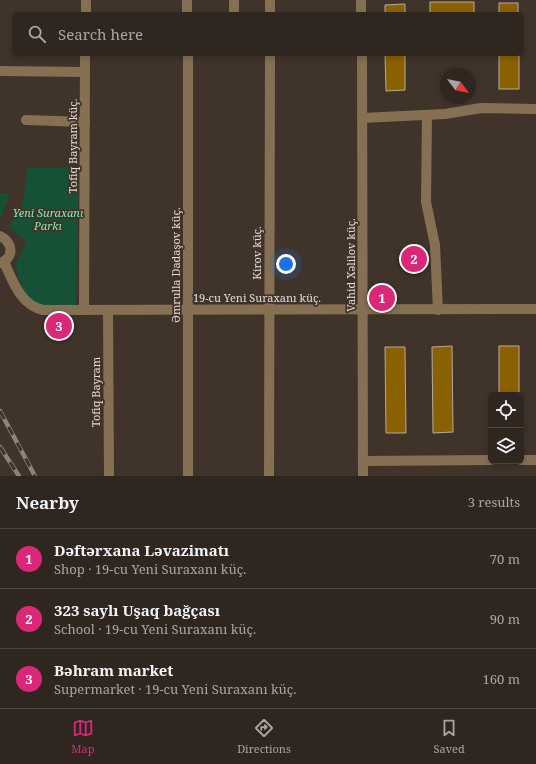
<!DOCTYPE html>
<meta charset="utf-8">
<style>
:root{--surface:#302620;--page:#382e29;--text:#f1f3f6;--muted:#a8a5a5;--line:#4b433e;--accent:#db2777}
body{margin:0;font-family:"Noto Serif",serif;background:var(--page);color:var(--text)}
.controls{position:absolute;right:12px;bottom:12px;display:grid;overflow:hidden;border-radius:6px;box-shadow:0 2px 6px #0003}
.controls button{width:36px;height:36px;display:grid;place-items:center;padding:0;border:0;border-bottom:1px solid var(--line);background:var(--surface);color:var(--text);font:20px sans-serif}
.compass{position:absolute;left:440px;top:68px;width:36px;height:36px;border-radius:50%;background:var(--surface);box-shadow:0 2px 6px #0003;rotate:122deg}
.you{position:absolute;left:286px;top:264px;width:14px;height:14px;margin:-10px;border:3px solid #fff;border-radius:50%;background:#1a73e8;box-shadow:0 0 0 6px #1a73e833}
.badge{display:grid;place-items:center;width:26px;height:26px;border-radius:50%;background:var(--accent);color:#fff;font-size:13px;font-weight:700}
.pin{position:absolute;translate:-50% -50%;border:2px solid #fff;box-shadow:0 1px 4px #0006}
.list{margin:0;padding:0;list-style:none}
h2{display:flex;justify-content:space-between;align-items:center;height:52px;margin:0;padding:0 16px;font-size:17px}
h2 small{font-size:13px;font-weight:400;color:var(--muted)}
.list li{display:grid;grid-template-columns:26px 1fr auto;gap:12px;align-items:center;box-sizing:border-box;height:60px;padding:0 16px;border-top:1px solid var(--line)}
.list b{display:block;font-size:15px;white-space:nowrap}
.list p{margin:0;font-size:13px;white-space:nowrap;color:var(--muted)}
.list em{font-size:13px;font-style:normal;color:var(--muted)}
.icon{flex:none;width:22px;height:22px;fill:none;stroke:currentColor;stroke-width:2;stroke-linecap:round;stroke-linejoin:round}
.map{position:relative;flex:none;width:536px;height:476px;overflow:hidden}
.search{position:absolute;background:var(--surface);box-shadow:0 2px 6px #0003;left:12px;right:12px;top:12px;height:44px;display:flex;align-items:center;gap:10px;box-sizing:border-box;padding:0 14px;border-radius:6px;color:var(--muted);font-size:15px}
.sheet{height:232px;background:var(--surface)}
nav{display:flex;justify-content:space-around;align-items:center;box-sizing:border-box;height:56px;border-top:1px solid var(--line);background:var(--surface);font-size:11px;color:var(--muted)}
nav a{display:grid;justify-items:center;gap:2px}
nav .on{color:var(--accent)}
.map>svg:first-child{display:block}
.green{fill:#165135}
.building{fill:#8a6100;stroke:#b6ac9c}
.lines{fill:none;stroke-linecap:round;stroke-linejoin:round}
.minor{stroke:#857054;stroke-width:10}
.rail-casing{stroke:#8e837c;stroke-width:4.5}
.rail{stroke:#40332a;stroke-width:3;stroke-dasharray:9;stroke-linecap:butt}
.labels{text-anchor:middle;stroke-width:3.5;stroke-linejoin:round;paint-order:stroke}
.street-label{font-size:11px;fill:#e4dbd5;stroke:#40332a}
.park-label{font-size:11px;font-style:italic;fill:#7df1b3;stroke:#40332a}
</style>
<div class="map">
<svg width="536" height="476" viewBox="0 0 536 476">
<rect width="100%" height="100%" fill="#40332a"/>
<g class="green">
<polygon points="79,167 76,306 51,307 37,304 26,296 19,280 16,264 26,241 9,227 23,203 27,168"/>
<polygon points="0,194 10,194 0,219"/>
</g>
<g class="building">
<rect x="430" y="2" width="44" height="12"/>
<rect x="499" y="3" width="19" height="11"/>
<polygon points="405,4 405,14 385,14 385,5"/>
<polygon points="385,54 405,54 405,90 386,91"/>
<rect x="499" y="54" width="20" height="35"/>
<polygon points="452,346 453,432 433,433 432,347"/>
<rect x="499" y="346" width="20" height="49"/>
<polygon points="385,347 405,347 406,433 386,433"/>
</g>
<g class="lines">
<g class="minor">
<polyline points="187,0 187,14"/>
<polyline points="234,0 234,14"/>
<polyline points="361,0 361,14"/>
<polyline points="86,14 86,0"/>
<polyline points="270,14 270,0"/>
<polyline points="188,54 188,476"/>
<polyline points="362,54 363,476"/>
<polyline points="0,71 85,72"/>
<polyline points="427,115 426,202 435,245 438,310"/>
<polyline points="362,118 445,114 481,108 536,109"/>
<polyline points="26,120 85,122"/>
<path d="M0,236C13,242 15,258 0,263"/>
<path d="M4,262C13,281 20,305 43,310L536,309"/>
<polyline points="84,310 85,54"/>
<polyline points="108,310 109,476"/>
<polyline points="521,460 536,460"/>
<polyline points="363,461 491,460"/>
<polyline points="269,476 270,54"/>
</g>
<g class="rail-casing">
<g id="rail">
<polyline points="0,411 35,476"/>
<polyline points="0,447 19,476"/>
</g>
</g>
<use href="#rail" class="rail"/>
</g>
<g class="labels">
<g class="street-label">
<text transform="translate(73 146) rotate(-90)" y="4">Tofiq Bayram küç.</text>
<text transform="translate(257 253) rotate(-90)" y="4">Kirov küç.</text>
<text transform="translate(176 265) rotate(-90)" y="4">Əmrulla Dadaşov küç.</text>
<text transform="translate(351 265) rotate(-90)" y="4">Vahid Xəlilov küç.</text>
<text x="257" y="302">19-cu Yeni Suraxanı küç.</text>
<text transform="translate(96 392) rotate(-90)" y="4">Tofiq Bayram</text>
</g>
<g class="park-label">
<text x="48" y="217">Yeni Suraxanı<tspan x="48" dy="13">Parkı</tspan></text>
</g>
</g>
</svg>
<div class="controls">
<button><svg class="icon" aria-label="locate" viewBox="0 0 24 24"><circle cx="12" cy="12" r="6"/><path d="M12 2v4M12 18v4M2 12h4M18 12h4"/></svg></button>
<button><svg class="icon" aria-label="layers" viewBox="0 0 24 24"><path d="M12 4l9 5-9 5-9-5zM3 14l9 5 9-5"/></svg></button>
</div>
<svg class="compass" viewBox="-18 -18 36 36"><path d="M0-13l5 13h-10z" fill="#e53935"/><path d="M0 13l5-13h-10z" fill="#a8a5a5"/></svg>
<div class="you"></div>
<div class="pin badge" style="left:382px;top:298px">1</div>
<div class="pin badge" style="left:414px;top:259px">2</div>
<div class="pin badge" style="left:59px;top:326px">3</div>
<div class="search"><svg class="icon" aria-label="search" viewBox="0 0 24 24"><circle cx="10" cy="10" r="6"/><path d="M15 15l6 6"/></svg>Search here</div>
</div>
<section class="sheet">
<h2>Nearby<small>3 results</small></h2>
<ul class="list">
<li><span class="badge">1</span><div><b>Dəftərxana Ləvazimatı</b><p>Shop · 19-cu Yeni Suraxanı küç.</p></div><em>70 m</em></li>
<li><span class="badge">2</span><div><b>323 saylı Uşaq bağçası</b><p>School · 19-cu Yeni Suraxanı küç.</p></div><em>90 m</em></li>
<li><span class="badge">3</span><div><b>Bәhram market</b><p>Supermarket · 19-cu Yeni Suraxanı küç.</p></div><em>160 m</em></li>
</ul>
</section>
<nav>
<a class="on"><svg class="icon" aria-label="map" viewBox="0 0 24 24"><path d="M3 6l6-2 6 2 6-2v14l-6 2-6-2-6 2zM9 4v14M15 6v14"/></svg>Map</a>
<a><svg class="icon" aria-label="directions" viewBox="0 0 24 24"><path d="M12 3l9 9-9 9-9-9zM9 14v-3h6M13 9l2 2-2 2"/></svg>Directions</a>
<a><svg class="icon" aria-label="saved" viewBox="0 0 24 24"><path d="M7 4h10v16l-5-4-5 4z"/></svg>Saved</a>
</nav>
